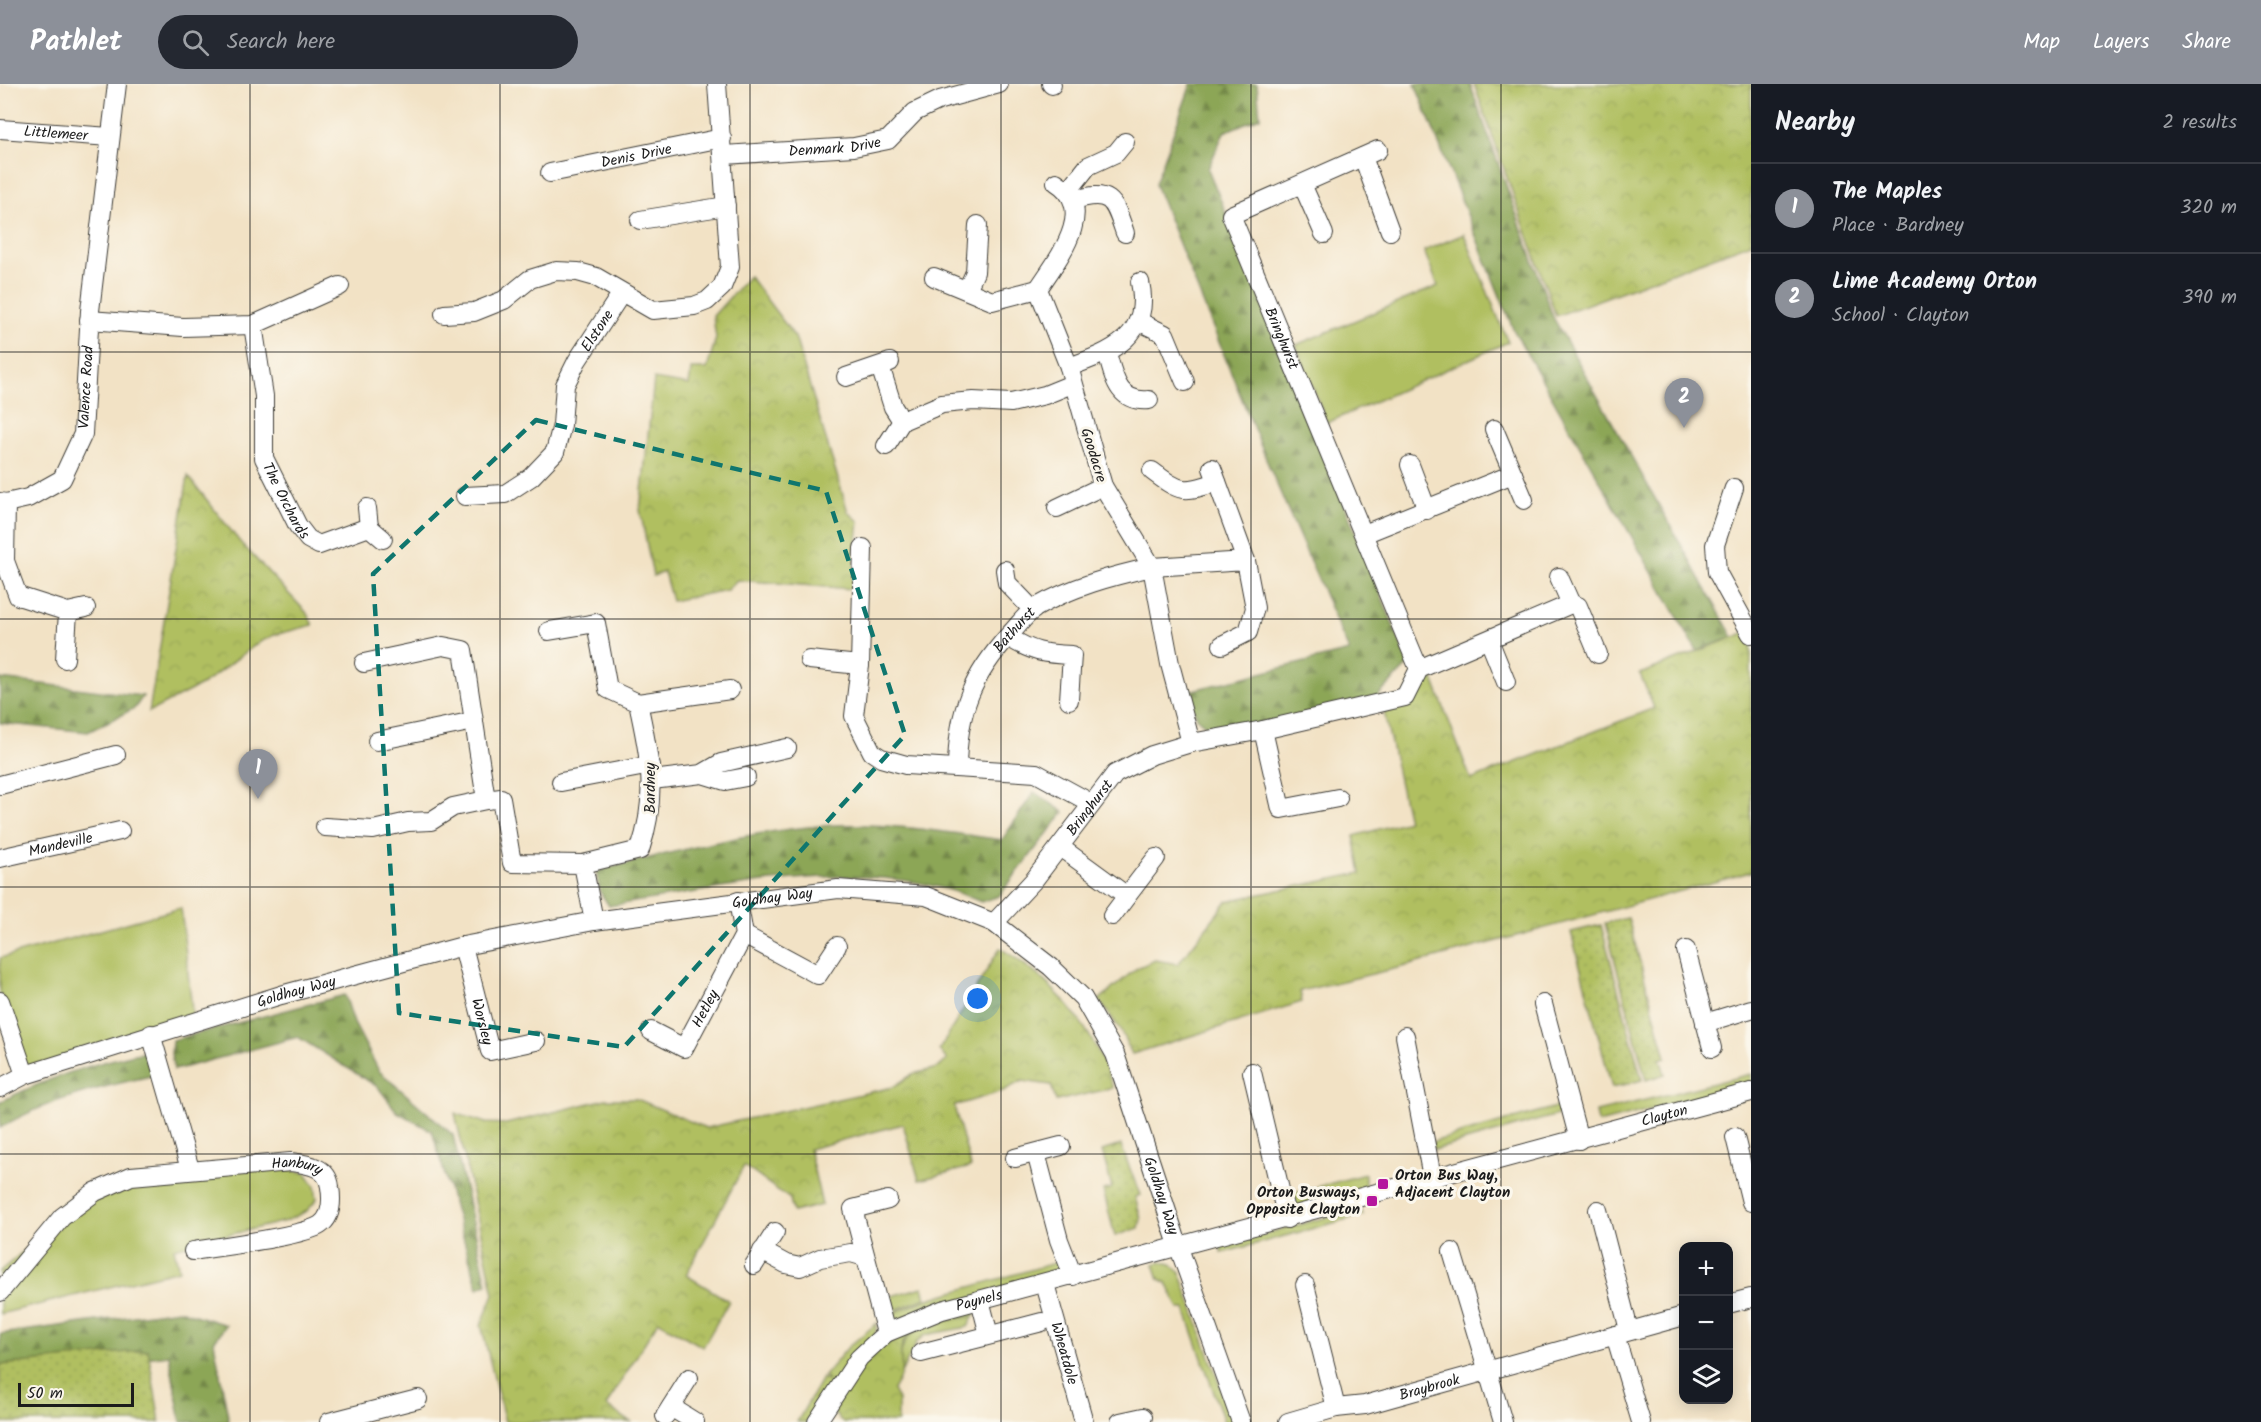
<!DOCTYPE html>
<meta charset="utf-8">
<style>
:root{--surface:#171b24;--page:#242831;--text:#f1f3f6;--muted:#9ea1a6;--line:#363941;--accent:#8c9099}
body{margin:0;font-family:Kalam,sans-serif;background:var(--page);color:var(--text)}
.controls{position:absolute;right:18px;bottom:18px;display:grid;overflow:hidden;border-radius:12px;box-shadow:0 3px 15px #0003}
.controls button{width:54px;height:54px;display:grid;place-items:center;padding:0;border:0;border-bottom:2px solid var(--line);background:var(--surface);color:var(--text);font:30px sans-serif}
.scale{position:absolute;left:18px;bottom:15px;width:116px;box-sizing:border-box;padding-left:6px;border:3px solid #1c1c1c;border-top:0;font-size:16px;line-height:21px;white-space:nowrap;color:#1c1c1c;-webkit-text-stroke:4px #fbf7ec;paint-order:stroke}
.you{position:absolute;left:978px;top:915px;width:21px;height:21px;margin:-15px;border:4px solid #fff;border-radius:50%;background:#1a73e8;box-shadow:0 0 0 9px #1a73e833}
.badge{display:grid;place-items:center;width:39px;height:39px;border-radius:50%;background:var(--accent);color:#fff;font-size:20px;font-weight:700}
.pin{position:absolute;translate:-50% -50px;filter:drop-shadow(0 2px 3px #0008)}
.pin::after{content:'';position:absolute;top:32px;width:21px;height:18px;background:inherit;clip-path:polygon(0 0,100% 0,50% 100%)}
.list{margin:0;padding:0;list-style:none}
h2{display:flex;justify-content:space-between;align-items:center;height:78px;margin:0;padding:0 24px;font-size:26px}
h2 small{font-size:20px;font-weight:400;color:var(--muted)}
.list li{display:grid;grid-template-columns:39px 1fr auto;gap:18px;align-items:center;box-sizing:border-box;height:90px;padding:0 24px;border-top:2px solid var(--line)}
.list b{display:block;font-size:22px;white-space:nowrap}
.list p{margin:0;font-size:20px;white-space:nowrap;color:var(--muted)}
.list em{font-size:20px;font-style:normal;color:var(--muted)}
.icon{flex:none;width:33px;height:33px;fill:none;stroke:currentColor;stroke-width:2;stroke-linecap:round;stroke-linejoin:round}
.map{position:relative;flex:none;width:1751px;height:1338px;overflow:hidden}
header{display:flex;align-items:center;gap:36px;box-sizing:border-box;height:84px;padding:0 30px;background:var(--accent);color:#fff}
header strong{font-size:28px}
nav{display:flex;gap:33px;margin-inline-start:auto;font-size:21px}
.search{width:420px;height:54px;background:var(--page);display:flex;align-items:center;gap:15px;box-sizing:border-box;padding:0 21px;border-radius:33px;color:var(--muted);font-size:22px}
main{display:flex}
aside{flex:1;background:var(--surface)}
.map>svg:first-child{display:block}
.grass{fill:#b0bf61;stroke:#666e3e;stroke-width:1.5}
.forest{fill:url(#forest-firs);stroke:#54613a;stroke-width:1.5}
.park{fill:url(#park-crowns);stroke:#666e3e;stroke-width:1.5}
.garden{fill:url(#garden-dots);stroke:#666e3e;stroke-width:1.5}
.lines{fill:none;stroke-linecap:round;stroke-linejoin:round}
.minor-casing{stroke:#3c3a35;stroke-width:20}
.minor{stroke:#fff;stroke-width:18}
.marked{fill:none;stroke:#0f766e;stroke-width:4.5;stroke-dasharray:12 8;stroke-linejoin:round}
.grid{fill:none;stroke:#1c1c1c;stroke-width:1.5;stroke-opacity:0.55}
.poi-dot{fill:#b5179e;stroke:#fbf7ec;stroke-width:2}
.labels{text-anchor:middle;stroke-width:6;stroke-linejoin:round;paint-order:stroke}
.street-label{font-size:15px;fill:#1c1c1c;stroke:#fbf7ec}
.poi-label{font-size:15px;font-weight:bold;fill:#1c1c1c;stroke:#fbf7ec;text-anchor:start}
</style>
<header>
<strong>Pathlet</strong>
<div class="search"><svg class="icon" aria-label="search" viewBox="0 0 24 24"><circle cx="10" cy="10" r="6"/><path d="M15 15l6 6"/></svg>Search here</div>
<nav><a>Map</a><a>Layers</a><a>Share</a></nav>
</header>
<main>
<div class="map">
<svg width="1751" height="1338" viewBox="0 0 1751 1338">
<defs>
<pattern id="forest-firs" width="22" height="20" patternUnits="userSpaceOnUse" patternTransform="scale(1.5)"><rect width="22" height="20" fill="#8ca657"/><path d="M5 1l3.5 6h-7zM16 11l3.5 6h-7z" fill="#728647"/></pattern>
<pattern id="park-crowns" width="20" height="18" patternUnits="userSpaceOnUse" patternTransform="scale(1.5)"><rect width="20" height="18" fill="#b0bf61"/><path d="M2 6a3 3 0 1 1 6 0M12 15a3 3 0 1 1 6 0" fill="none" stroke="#97a454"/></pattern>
<pattern id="garden-dots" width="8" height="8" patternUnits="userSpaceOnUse" patternTransform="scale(1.5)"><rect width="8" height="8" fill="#b0bf61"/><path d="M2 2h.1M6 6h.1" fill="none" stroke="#97a454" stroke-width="1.8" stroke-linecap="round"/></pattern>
</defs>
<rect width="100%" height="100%" fill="#fbf7ec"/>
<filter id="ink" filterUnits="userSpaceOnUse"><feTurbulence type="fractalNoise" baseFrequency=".0167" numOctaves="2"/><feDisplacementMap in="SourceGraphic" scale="12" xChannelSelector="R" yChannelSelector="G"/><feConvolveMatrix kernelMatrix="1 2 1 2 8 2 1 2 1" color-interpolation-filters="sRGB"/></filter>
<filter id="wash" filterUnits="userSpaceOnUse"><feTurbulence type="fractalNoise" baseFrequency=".008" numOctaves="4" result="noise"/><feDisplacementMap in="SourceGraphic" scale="24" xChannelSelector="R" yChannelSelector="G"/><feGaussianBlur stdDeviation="1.35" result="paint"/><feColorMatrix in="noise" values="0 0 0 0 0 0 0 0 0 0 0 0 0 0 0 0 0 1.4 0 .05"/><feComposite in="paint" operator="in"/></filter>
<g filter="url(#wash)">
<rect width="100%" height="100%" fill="#f2e2c5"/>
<g class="grass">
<polygon points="1464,150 1508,258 1327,339 1296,261 1438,202 1424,167"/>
<polygon points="181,824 193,935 26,989 0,908 0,874"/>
<polygon points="1751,990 1751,1000 1598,1039 1596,1028"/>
<polygon points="1559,1022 1561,1030 1434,1066 1432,1058"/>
<polygon points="270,1081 306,1089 315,1102 317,1115 307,1127 286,1137 174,1164 179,1186 0,1230 0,1187 95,1107 132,1094"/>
<polygon points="1365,1090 1365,1105 1295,1123 1288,1111"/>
<polygon points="1361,1124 1363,1131 1222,1169 1220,1162"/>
<polygon points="1061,1177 1058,1189 892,1238 888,1231 928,1215"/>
<polygon points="1162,1178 1171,1180 1180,1188 1233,1338 1224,1338 1185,1225 1179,1225 1167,1199 1159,1195 1154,1180"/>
<polygon points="923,1203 926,1214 887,1229 885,1225 892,1221 891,1212"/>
<path d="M974,1232L968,1243L925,1251L917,1258L901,1289C893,1239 937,1239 974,1232Z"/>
<polygon points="877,1239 875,1251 809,1338 797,1338 822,1294 829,1297 824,1292 848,1263"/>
</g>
<g class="forest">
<polygon points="1191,0 1257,0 1260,33 1224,48 1208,85 1409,580 1374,616 1214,649 1198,635 1185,608 1349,567 1271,387 1155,100"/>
<polygon points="1415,0 1470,0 1553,233 1733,553 1697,567 1513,245"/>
<polygon points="0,595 143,612 135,624 88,648 0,639"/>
<path d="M1034,708L1064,728L999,812L981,818C870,767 726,805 609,822L600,808L596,787C674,769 753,745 834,741C890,739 947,748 1002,756Z"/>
<polygon points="345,911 354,939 379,987 453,1051 487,1200 478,1204 432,1047 397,1028 378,1003 298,953 174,986 171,970 172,956"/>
<path d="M148,967L156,991C104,1002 46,1016 0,1044V1018C47,994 97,978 148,967Z"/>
<polygon points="179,1226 226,1241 214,1258 229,1338 181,1338 169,1271 0,1292 0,1250"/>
</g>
<g class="park">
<polygon points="1474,0 1751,0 1751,159 1556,232"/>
<polygon points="749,192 795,253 848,428 859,437 852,505 737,496 727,506 672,517 664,488 653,492 640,426 654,295 689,301 691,285 707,285 716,254 713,232"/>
<polygon points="188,392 240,458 306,528 313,541 274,551 258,559 203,600 149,628"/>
<polygon points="1747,548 1751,556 1751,788 1402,883 1300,907 1302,918 1132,970 1119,944 1099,916 1137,884 1155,876 1178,880 1227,817 1361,789 1354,752 1408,737 1384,628 1411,619 1422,595 1432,592 1471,696 1654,624 1640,590"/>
<path d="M1000,864C1054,897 1094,944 1113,1004L1056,1017L1051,1001L1022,997L1003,1007L954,1022L971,1083L919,1096L903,1040L809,1065L822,1121L793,1128L790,1115L744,1082L686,1191L729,1217L703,1263L658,1237L606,1322L631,1338H505L481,1241L494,1210L455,1029L486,1039L506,1040L606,1015H637L706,1044L893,1003L913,990L938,984L947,976L939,966Z"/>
<path d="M976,1225L974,1232C953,1236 911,1237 902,1261C899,1271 903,1279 901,1289C901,1294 895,1301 893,1306L898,1316V1338H843L831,1327C851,1293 875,1261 912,1244C931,1235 955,1231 976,1225Z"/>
</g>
<g class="garden">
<polygon points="1628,834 1666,973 1660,975 1665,990 1646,996 1605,839"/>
<polygon points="1601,841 1642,996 1612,1004 1571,848"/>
<polygon points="1121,1061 1140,1111 1135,1113 1141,1135 1139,1144 1115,1152 1103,1106 1112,1104 1102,1067"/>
<polygon points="148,1266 160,1338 0,1338 0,1281"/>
</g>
</g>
<g filter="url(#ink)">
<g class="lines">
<g class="minor-casing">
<g id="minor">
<polyline points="1051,0 1052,1"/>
<path id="s1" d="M0,45L110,53"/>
<path id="s2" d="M1378,66L1231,131L1419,585"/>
<path id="s3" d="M724,71L854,63L888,56L915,28L940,16L999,0"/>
<polyline points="1363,73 1390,147"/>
<path id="s4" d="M550,89L722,54"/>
<polyline points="1302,100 1324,150"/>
<polyline points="1069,106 1088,82 1116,69 1125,58"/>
<path d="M1074,116C1112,105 1114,117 1125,149"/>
<polyline points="640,136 726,122"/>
<polyline points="934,193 992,217 1038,205"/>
<polyline points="967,206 975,188 978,141"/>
<polyline points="444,230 474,228 504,216 530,195 556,187 578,188 596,193 653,226 694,222 707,217 722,203 730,183 717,0"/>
<polyline points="89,236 183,243 253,241 340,202"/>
<polyline points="1138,237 1165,250 1185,298"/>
<path id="s5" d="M253,241L264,312V374L298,442L308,455L319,461L369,443"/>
<path d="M1107,269C1114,294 1118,319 1149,316"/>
<polyline points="880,282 893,323 902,337"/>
<path d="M1069,283C1111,268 1152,253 1140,198"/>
<polyline points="846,293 890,278"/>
<polyline points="1494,345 1524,416"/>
<polyline points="886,362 902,337 942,320 973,317 1011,319 1045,311 1072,300"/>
<polyline points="1410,381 1427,426"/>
<polyline points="1212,384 1246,477"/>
<path d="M1152,387C1181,409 1183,409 1217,398"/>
<polyline points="1734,404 1715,461 1717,488 1751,550"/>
<path id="s6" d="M465,412L505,410L531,393L555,368L562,341L565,301L577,277L621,210"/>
<path id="s7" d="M0,418L6,419L28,414L62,395L83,350L90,227L117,0"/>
<polyline points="6,419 5,477 18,512 68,528 86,524"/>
<polyline points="367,424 369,443 383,455"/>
<polyline points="1057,424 1103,402"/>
<polyline points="1364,450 1513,390"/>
<polyline points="863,464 860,581 854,632 872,668 881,674 906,681 1036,689 1091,719"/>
<polyline points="1005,486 1007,499 1033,526"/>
<polyline points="1559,493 1571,520"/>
<path d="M549,547L596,539L608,605L638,619C650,673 658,712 640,766L583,780"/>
<path d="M1008,553C1032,568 1044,570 1072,571L1069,616"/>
<polyline points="1489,556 1506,598"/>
<polyline points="65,575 68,528"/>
<polyline points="809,576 860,581"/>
<polyline points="364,579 443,562 463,566 486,716 501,714 512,779 583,780 594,837"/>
<polyline points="638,619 730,606"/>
<polyline points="1263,646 1281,725 1338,714"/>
<polyline points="377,657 474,637"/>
<polyline points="1191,659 1170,580 1152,483 1246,477 1255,524 1248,548 1222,561"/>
<path id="s8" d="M957,683C958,626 972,592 1010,550C1018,542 1026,530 1035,524C1071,503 1112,492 1152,483L1103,402L1069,283L1038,205C1057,176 1099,125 1056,98"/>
<polyline points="702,690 721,679 787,664"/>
<polyline points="652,696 702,690 725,697 746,693"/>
<polyline points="561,698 651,681"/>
<polyline points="0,701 116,671"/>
<polyline points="325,743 373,746 408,738 431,737 453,723 486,716"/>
<polyline points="1060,763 1127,812 1156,774"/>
<path id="s9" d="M0,774L120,747"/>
<polyline points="1112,832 1127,812"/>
<path id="s10" d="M994,839L1034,796L1115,690L1152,671L1191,659L1263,646L1405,613L1419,585L1571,520L1578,522L1598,570"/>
<polyline points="744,851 818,891 837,862"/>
<path id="s11" d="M463,862L490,967L536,957"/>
<polyline points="1686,866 1712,964"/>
<polyline points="0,917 25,991"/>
<polyline points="1543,920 1579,1056"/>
<polyline points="1705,939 1751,925"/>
<path id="s12" d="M651,947L684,964L744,851L738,817"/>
<polyline points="151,950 190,1085"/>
<polyline points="1405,952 1432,1093"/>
<polyline points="1252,988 1287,1135"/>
<path id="s13" d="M0,1004L25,991L281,911L463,862L594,837L838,805L926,812L994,839L1051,883L1083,914L1115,970L1179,1164L1241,1338"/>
<polyline points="1735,1053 1751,1118"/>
<polyline points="1036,1069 1059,1156 1073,1192"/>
<polyline points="1015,1074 1061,1062"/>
<polyline points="1598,1126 1629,1246"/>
<polyline points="762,1167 786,1180 800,1183 820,1174 851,1169 865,1173"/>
<polyline points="1452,1168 1503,1338"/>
<polyline points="754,1181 775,1148"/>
<path id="s14" d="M1045,1200L1084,1338"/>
<polyline points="1305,1201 1336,1324"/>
<path id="s15" d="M0,1208L62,1133L95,1108L131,1092L291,1078C308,1080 328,1083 330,1103C332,1116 332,1133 320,1141C304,1152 217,1163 193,1167"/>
<polyline points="980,1216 989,1251"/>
<polyline points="1728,1220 1751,1214"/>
<polyline points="886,1249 853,1125 888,1116"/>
<polyline points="1615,1251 1641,1338"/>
<polyline points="921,1269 1042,1238"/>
<polyline points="671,1323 695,1338"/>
<polyline points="665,1332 689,1294"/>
<polyline points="329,1338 418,1315"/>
<path id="s16" d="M817,1338L859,1274L886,1249L942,1226L1751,1008"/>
<polyline points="1120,1338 1143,1333"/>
<path id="s17" d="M1288,1338L1336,1324L1365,1321L1684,1232"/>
</g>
</g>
<use href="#minor" class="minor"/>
</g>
</g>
<path class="marked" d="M536,336L826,407L905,651L624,963L399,929L373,490Z"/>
<path class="grid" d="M250,0V1338M500,0V1338M750,0V1338M1001,0V1338M1251,0V1338M1501,0V1338M0,268H1751M0,535H1751M0,803H1751M0,1070H1751"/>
<g class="poi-dot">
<rect x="1377" y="1094" width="12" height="12" rx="3"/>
<rect x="1366" y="1111" width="12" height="12" rx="3"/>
</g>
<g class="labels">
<g class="street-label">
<text dy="5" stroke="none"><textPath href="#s1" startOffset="56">Littlemeer</textPath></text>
<text dy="5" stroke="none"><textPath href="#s3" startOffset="111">Denmark Drive</textPath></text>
<text dy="5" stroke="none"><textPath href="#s4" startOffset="88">Denis Drive</textPath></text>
<text dy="5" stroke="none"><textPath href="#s6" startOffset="237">Elstone</textPath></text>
<text dy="5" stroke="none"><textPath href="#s2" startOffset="294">Bringhurst</textPath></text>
<text dy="5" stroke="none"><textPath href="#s7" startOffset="164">Valence Road</textPath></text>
<text transform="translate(1094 371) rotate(73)" y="5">Goodacre</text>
<text dy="5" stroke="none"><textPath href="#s5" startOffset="182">The Orchards</textPath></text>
<text dy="5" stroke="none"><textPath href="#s8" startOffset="153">Bathurst</textPath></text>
<text transform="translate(650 704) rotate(-90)" y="5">Bardney</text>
<text dy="5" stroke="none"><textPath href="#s10" startOffset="150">Bringhurst</textPath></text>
<text dy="5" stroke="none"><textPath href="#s9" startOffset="62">Mandeville</textPath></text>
<text dy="5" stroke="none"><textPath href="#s13" startOffset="798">Goldhay Way</textPath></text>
<text dy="5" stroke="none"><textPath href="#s13" startOffset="312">Goldhay Way</textPath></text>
<text dy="5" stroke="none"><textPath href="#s12" startOffset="82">Hetley</textPath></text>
<text dy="5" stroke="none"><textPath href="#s11" startOffset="78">Worsley</textPath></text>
<text dy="5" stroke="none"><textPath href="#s16" startOffset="922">Clayton</textPath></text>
<text dy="5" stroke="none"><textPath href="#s15" startOffset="345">Hanbury</textPath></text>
<text dy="5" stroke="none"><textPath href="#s13" startOffset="1356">Goldhay Way</textPath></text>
<text dy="5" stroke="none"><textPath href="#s16" startOffset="212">Paynels</textPath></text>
<text dy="5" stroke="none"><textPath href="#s14" startOffset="72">Wheatdole</textPath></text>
<text dy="5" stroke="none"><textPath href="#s17" startOffset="146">Braybrook</textPath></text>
</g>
<g class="poi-label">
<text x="1395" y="1096">Orton Bus Way,<tspan x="1395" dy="17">Adjacent Clayton</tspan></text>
<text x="1360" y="1113" text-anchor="end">Orton Busways,<tspan x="1360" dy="17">Opposite Clayton</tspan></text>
</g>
</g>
</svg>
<div class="controls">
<button>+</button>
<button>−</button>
<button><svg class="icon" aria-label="layers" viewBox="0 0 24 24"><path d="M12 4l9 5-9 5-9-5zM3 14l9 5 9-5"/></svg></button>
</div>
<div class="scale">50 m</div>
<div class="you"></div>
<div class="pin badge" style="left:258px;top:715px">1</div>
<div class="pin badge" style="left:1684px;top:344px">2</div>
</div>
<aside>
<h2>Nearby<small>2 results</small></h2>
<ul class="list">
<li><span class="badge">1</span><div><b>The Maples</b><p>Place · Bardney</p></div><em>320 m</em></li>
<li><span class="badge">2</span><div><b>Lime Academy Orton</b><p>School · Clayton</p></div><em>390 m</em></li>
</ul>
</aside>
</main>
